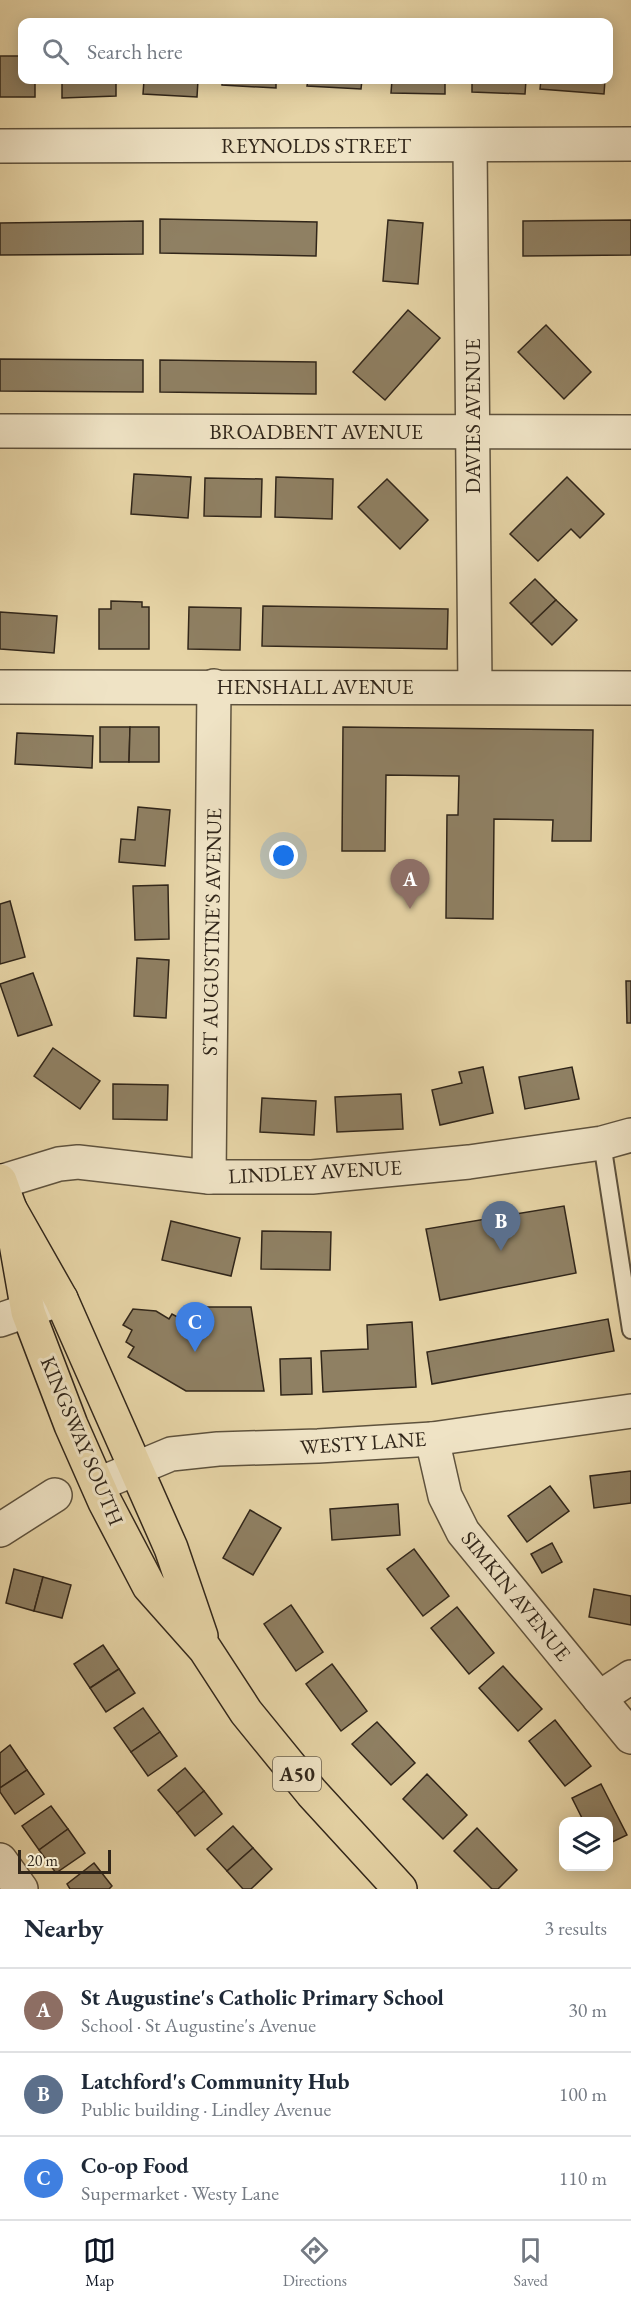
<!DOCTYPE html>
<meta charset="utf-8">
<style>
:root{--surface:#fff;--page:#f2f2f3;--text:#1f2937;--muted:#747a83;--line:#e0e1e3;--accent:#111827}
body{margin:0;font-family:"EB Garamond",serif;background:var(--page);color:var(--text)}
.controls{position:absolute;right:18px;bottom:18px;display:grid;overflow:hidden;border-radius:12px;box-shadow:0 3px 15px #0003}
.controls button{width:54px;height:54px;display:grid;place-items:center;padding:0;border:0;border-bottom:2px solid var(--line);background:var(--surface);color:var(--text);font:30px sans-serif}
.scale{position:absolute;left:18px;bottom:15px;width:93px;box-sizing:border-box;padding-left:6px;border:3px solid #31261a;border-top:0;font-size:16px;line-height:21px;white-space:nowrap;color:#31261a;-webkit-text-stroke:4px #efe3c5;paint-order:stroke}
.you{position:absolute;left:284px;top:856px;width:21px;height:21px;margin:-15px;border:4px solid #fff;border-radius:50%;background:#1a73e8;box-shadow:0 0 0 9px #1a73e833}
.badge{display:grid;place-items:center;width:39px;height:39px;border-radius:50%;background:var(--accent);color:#fff;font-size:20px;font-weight:700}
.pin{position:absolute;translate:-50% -50px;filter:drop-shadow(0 2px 3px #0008)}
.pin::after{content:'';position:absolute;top:32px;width:21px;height:18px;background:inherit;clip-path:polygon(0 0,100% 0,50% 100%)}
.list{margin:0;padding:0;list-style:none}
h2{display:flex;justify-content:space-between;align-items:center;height:78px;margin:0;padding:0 24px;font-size:26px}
h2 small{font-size:20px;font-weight:400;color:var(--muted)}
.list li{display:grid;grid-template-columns:39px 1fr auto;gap:18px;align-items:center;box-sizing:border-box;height:84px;padding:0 24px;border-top:2px solid var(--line)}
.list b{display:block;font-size:22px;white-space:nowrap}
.list p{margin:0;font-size:20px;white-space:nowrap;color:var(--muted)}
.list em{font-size:20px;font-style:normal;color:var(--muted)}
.icon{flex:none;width:33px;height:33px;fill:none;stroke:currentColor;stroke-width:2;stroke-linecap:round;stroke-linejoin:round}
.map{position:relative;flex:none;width:631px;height:1889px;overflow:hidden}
.search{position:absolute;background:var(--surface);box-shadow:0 3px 15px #0003;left:18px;right:18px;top:18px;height:66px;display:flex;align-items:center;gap:15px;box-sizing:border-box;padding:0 21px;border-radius:12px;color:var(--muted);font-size:22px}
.sheet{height:330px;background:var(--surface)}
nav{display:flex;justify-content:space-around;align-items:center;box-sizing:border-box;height:84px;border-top:2px solid var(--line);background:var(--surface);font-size:16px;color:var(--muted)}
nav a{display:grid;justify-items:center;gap:3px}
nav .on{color:var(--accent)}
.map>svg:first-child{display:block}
.building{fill:#8f8063;stroke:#31261a;stroke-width:1.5}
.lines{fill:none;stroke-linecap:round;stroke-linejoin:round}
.lane-casing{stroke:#5e523d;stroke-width:20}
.street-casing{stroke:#5e523d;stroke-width:36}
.primary-casing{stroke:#31261a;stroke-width:36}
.lane{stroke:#efe3c5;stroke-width:16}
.street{stroke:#efe3c5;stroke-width:33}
.primary{stroke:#e6d4a6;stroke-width:33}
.labels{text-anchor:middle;stroke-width:6;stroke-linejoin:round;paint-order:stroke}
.shield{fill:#efe3c5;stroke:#6a5f4d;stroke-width:1.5}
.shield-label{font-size:20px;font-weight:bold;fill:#31261a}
.street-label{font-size:21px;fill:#31261a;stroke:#efe3c5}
</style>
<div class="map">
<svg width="631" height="1889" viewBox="0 0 631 1889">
<rect width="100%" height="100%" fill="#e6d4a6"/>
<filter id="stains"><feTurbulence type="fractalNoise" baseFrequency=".00333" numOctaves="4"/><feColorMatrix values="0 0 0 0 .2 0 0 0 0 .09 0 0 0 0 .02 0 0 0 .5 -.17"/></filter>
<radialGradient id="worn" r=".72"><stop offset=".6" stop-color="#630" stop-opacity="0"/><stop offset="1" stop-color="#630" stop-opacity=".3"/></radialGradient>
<g class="building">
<polygon points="0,56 22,56 22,80 35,80 35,97 0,97"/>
<polygon points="62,80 116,80 116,96 62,98"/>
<polygon points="144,80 198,80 197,97 143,94"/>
<polygon points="222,80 276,80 276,88 222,85"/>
<polygon points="308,80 362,80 361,89 307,86"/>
<polygon points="392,80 445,80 445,94 391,93"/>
<polygon points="472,80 526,80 525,94 472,92"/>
<polygon points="541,80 605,80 604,94 540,89"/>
<polygon points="160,219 317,222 316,256 160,253"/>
<polygon points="388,220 423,223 418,284 383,281"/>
<polygon points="631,220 631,255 523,256 523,221"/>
<polygon points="143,221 143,254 0,255 0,223"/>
<polygon points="408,310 440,338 385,400 353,372"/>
<polygon points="546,325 591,372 564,399 518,352"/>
<polygon points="0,359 143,360 143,392 0,391"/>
<polygon points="160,360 316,362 316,394 160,392"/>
<polygon points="134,474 191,477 188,518 131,514"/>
<polygon points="276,477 333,479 332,519 275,517"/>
<polygon points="567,477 604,514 580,538 571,529 538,561 510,534"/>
<polygon points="205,478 262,479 261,517 204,516"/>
<polygon points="387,479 428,520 400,549 358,507"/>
<polygon points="535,579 556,600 531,624 510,603"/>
<polygon points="556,600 577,620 552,645 531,624"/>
<polygon points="111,601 142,602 142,607 149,607 149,649 99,649 99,609 111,609"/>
<polygon points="263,606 448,609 447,649 262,646"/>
<polygon points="189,607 241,608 240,650 188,649"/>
<polygon points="0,612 57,616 54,653 0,649"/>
<polygon points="100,727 130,727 129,762 100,762"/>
<polygon points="130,727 159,727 159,762 129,762"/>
<polygon points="343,727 593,730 591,841 552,841 553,820 494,819 493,919 446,918 447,815 458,815 459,776 386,775 385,851 342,851"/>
<polygon points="17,733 93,736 92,768 15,764"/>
<polygon points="138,807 170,810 165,866 119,862 121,839 135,840"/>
<polygon points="168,885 169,939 135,940 133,886"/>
<polygon points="10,901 25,957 0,964 0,904"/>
<polygon points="137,958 169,960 166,1018 134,1016"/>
<polygon points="33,973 52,1025 18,1036 0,984"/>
<polygon points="626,981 631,981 631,1023 627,1023"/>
<polygon points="53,1048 100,1081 80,1109 34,1076"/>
<polygon points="483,1067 493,1113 440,1125 432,1090 462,1083 459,1072"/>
<polygon points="572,1067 579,1099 525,1109 519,1077"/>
<polygon points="113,1084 168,1085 167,1120 113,1119"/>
<polygon points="401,1094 403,1129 337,1132 335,1097"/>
<polygon points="262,1098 316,1101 314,1135 260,1132"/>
<polygon points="564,1206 576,1273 440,1300 426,1229"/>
<polygon points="171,1221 240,1238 231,1276 162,1260"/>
<polygon points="262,1231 331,1232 330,1270 261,1269"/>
<polygon points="188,1307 251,1307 264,1391 186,1391 128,1357 134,1347 126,1342 132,1330 123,1325 133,1309 156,1311 169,1319 172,1314 181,1319"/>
<polygon points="608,1319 614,1351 432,1384 427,1352"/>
<polygon points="412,1322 416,1387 323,1392 321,1351 368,1349 367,1325"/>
<polygon points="311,1358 312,1394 281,1395 280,1359"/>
<polygon points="631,1471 631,1503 594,1508 590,1476"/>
<polygon points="550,1486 569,1511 527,1542 508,1516"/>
<polygon points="398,1504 400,1535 332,1540 330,1509"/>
<polygon points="250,1510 281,1528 253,1575 223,1558"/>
<polygon points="552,1543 562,1562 542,1573 531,1554"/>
<polygon points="414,1549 449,1596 423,1616 387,1569"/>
<polygon points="14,1569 43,1577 34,1611 6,1603"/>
<polygon points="43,1577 71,1585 62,1618 34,1611"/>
<polygon points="594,1589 631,1596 631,1625 589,1617"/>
<polygon points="291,1605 323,1652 296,1671 264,1624"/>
<polygon points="457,1607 494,1653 469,1674 431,1628"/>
<polygon points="103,1645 119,1669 90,1688 74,1664"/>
<polygon points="332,1664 367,1711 341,1731 306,1684"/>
<polygon points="503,1666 542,1709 518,1731 479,1688"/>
<polygon points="119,1669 135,1693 106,1712 90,1688"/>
<polygon points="143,1708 160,1732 131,1752 114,1728"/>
<polygon points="555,1720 591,1766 565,1786 529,1741"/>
<polygon points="377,1722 415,1763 391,1785 352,1744"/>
<polygon points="160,1732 177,1756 148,1776 131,1752"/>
<polygon points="10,1745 27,1770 0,1788 0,1753"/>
<polygon points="185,1768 204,1791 177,1813 158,1790"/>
<polygon points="27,1770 44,1794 15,1814 0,1792 0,1788"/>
<polygon points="427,1774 467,1815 443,1839 403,1799"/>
<polygon points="601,1784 627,1835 608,1844 608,1822 584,1822 572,1798"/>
<polygon points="204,1791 222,1814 195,1836 177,1813"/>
<polygon points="51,1806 68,1829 39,1850 22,1826"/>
<polygon points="233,1826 253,1848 227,1871 207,1849"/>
<polygon points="477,1828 517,1870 498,1889 492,1889 454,1851"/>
<polygon points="68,1829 85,1853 56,1873 39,1850"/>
<polygon points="253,1848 272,1869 251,1889 243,1889 227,1871"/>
<polygon points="94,1863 112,1886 109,1889 70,1889 67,1884"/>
</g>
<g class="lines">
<g class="lane-casing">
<polyline id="lane" points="602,1143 631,1330"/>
</g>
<g class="street-casing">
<g id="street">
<polyline points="470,145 475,687"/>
<polyline points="0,146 631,144"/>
<polyline points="0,431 631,432"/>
<polyline points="0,687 631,688"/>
<polyline points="209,1177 214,686"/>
<polyline points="0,1182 59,1164 78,1162 209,1177 312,1177 469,1162 602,1143 631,1135"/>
<polyline points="0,1320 61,1299"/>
<polyline points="432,1439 445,1496 463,1532 631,1737"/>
<polyline points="99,1484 171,1454 218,1449 318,1446 432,1439 631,1411"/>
<polyline points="0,1530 55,1495"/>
<polyline points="599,1698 631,1677"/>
<polyline points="0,1860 21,1889"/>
</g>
</g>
<g class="primary-casing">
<g id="primary">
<polyline points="0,1181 10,1209 61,1299 87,1358 171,1548 201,1636"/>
<polyline points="10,1209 28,1312 71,1425 105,1502 149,1586 205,1649 246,1712 312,1793 400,1889"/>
</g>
</g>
<use href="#lane" class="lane"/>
<use href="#street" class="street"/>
<use href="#primary" class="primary"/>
</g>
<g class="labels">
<rect class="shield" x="273" y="1757" width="48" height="34" rx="4.5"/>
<g class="shield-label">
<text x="297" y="1781">A50</text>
</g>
<g class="street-label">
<text x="316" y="153">REYNOLDS STREET</text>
<text transform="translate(473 416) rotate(-90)" y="7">DAVIES AVENUE</text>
<text x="316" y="439">BROADBENT AVENUE</text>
<text x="315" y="694">HENSHALL AVENUE</text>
<text transform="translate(212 932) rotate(-89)" y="7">ST AUGUSTINE'S AVENUE</text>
<text transform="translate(315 1172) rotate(-3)" y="7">LINDLEY AVENUE</text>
<text transform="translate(82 1441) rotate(67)" y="7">KINGSWAY SOUTH</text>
<text transform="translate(363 1443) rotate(-4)" y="7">WESTY LANE</text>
<text transform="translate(516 1596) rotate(51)" y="7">SIMKIN AVENUE</text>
</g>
</g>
<rect width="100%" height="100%" filter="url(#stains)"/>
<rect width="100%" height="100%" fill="url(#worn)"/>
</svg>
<div class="controls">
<button><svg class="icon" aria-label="layers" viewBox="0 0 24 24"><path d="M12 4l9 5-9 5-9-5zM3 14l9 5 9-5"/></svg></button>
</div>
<div class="scale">20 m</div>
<div class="you"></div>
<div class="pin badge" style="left:410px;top:909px;background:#8d6e63">A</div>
<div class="pin badge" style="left:501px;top:1251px;background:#5c6f8a">B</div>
<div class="pin badge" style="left:195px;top:1352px;background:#3f7fe0">C</div>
<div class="search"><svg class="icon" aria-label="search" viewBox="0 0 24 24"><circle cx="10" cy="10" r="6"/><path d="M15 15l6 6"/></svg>Search here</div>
</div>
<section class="sheet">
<h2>Nearby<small>3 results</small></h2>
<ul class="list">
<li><span class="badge" style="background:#8d6e63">A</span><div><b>St Augustine's Catholic Primary School</b><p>School · St Augustine's Avenue</p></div><em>30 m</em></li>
<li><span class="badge" style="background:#5c6f8a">B</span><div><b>Latchford's Community Hub</b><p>Public building · Lindley Avenue</p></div><em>100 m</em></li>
<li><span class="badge" style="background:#3f7fe0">C</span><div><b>Co-op Food</b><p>Supermarket · Westy Lane</p></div><em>110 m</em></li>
</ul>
</section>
<nav>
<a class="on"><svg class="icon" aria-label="map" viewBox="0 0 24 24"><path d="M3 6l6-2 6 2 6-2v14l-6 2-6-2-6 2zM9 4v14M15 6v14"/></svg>Map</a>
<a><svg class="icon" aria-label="directions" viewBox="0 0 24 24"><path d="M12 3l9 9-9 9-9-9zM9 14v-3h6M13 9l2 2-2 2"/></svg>Directions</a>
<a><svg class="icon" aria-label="saved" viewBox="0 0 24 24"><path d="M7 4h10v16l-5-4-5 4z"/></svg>Saved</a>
</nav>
